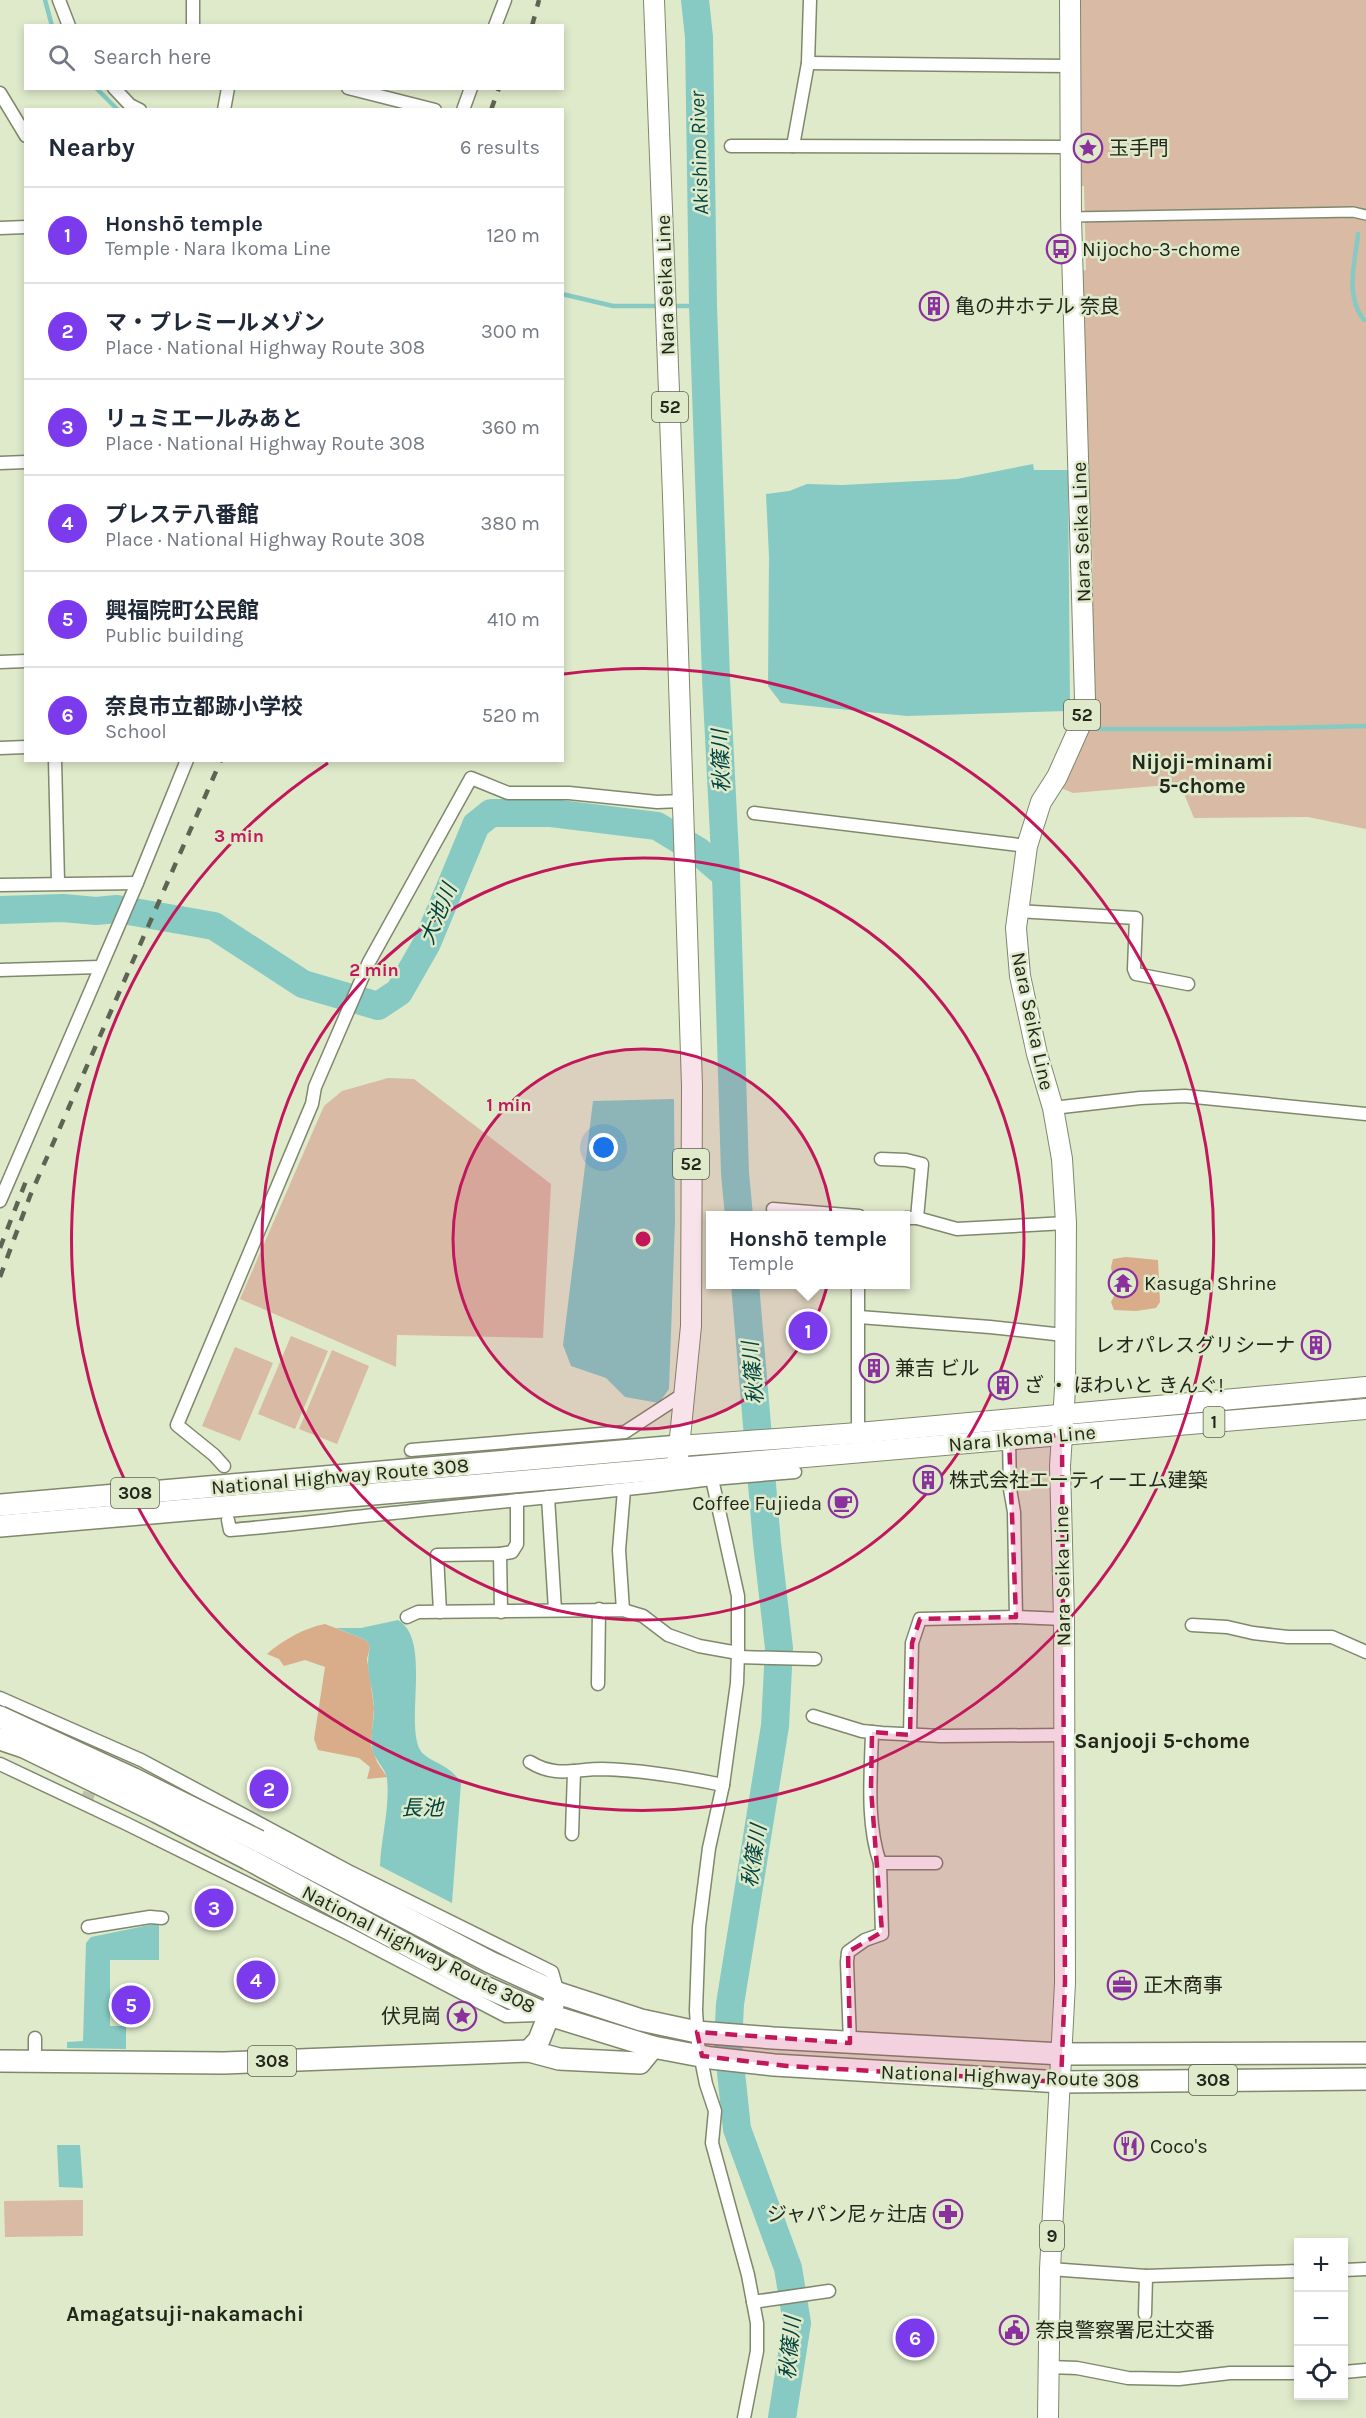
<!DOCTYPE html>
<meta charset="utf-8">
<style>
:root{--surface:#fff;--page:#f2f2f3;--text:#1f2937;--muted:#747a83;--line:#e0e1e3;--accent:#7c3aed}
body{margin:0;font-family:Karla,"Noto Sans JP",sans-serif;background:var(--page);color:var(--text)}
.controls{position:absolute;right:18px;bottom:18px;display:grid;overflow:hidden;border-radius:0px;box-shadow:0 3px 9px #0003}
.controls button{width:54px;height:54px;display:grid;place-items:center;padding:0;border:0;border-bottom:2px solid var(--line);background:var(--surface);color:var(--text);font:30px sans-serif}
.you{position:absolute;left:604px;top:1148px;width:21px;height:21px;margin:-15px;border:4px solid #fff;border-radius:50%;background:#1a73e8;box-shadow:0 0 0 9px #1a73e833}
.badge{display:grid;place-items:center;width:39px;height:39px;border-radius:50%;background:var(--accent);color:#fff;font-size:20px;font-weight:700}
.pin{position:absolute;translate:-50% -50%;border:3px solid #fff;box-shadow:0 2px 6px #0006}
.popup{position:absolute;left:706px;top:1211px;width:204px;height:78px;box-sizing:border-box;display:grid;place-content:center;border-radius:0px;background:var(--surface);filter:drop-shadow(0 2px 4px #0005);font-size:20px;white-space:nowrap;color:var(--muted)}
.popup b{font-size:22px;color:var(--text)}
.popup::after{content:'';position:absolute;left:50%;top:100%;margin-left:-12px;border:12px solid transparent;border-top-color:var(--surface)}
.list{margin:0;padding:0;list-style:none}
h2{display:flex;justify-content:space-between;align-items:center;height:78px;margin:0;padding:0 24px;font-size:26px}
h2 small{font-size:20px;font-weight:400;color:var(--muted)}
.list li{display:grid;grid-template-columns:39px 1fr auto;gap:18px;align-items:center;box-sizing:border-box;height:96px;padding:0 24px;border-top:2px solid var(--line)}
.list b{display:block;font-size:22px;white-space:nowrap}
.list p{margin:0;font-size:20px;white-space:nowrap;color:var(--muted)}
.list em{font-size:20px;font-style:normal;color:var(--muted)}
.icon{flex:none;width:33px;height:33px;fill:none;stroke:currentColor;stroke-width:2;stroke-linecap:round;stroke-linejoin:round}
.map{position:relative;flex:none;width:1366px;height:2418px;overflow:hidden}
.search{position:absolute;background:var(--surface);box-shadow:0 3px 9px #0003;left:24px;top:24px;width:540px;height:66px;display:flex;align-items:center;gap:15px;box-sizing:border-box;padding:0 21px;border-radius:0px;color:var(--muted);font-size:22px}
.panel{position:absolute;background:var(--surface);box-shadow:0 3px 9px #0003;left:24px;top:108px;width:540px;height:654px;border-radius:0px}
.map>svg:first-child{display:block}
.green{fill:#d9baa4}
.forest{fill:#d9ac8a}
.water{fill:#86cac3}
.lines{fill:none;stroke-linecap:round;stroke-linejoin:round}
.stream{stroke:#86cac3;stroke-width:4.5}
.river{stroke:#86cac3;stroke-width:28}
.minor-tunnel{stroke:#b9c3a8;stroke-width:12;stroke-dasharray:12 6;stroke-linecap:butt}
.pedestrian-casing{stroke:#7f886c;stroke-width:12}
.minor-casing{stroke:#7f886c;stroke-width:15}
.primary-casing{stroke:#7f886c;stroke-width:22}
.trunk-casing{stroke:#7f886c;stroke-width:24}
.pedestrian{stroke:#fff;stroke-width:9}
.minor{stroke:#fff;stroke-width:12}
.primary{stroke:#fff;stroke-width:20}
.trunk{stroke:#fff;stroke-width:21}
.rail{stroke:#5e6453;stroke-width:4.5;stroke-dasharray:10 10;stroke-linecap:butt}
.trunk-bridge-casing{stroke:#7f886c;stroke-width:24;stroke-linecap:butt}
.trunk-bridge{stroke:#fff;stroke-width:21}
.marked{fill:#c2185b;fill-opacity:0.2;stroke:#c2185b;stroke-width:4.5;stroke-dasharray:12 8;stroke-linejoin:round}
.ring{fill:none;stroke:#c2185b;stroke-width:3}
.labels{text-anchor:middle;stroke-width:5;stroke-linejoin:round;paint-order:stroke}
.shield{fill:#dfeacb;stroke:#5b6150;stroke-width:1.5}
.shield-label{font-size:18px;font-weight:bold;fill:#22261b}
.poi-label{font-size:20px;fill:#22261b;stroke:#dfeacb;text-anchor:start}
.street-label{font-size:20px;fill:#22261b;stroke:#dfeacb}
.water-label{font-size:21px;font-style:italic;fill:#01433f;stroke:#dfeacb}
.neighbourhood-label{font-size:21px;font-weight:bold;fill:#22261b;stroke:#dfeacb}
.centre{fill:#c2185b;stroke:#dfeacb;stroke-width:3}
.ring-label{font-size:18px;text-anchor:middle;font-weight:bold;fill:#c2185b;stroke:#dfeacb;stroke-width:5;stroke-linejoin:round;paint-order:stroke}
</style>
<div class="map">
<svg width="1366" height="2418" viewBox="0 0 1366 2418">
<rect width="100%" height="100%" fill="#dfeacb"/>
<g class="green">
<polygon points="1078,0 1366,0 1366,829 1308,817 1194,818 1180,784 1073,793 1061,788 1092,681 1093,571 1081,271 1086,270 1084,186 1079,186"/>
<polygon points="388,1078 414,1079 551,1184 543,1338 397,1335 396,1367 240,1299 324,1106 342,1091"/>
<polygon points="291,1336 328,1351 295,1429 258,1414"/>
<polygon points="235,1347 273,1363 240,1441 202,1426"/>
<polygon points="332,1350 369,1366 337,1444 299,1429"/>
<polygon points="83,2200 83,2236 5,2237 4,2201"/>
</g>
<g class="forest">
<polygon points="1126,1257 1158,1260 1160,1302 1156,1308 1136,1311 1114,1310 1111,1302 1116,1292 1111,1267 1113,1259"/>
<path d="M325,1624L366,1640L370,1647L367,1659L374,1707L371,1745L377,1762L387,1777L367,1779L370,1767L359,1758L318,1750L314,1739L325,1667L305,1660L284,1666L279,1659L267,1654C283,1640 304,1628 325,1624Z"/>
</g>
<g class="water">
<polygon points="1033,464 1034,470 1068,470 1070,704 1068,711 907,716 781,703 768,686 769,556 766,494 789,491 807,484 842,485 957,479"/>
<polygon points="674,1099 675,1221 669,1389 659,1403 625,1397 606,1378 571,1366 563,1345 593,1101"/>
<path d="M398,1620C431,1639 406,1717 419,1748C425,1762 449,1762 461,1783L452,1903L380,1866C381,1837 390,1809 387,1779C386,1768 373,1759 372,1747C370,1736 374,1722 374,1710C374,1686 364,1673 370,1647L366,1640L336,1628H361Z"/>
<polygon points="159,1923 159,1960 110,1960 110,2026 126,2026 126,2049 67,2048 67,2042 83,2041 86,1943 91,1937"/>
<polygon points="57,2145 80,2145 83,2188 59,2187"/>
</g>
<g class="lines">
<g class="stream">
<polyline points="45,0 52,26"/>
<polyline points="96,88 118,110"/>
<path d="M1358,234C1355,263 1345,294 1363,319L1366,320"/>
<polyline points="562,294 613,306 660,306"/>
<polyline points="672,306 703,306"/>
<polyline points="1098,729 1231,729 1366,726"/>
</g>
<g class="river">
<polyline points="695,0 699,37 703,306 716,678 726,875 735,1173 739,1216"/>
<polyline points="0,910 63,908 96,911 117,909 214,926 303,984 378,1006 399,992 427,943 476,825 491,813 551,813 657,826 698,851 726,875"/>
<polyline points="745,1284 767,1543 779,1648 775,1726 730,2004 728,2044 737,2129 788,2268 797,2323 782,2418"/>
</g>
<g class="minor-tunnel">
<polyline points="411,1450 413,1505"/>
<polyline points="86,1804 103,1743"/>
</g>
<g class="pedestrian-casing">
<polyline id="pedestrian" points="1071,217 1353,212 1366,215"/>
</g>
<g class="minor-casing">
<g id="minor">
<polyline points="59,0 69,26"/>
<polyline points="193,0 193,26"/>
<polyline points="495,26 505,0"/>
<polyline points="808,63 1070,66"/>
<polyline points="114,88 130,105 140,110"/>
<polyline points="348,88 435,110"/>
<polyline points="0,93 26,136"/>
<polyline points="224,110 228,88"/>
<polyline points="463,110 471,88"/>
<polyline points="731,146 1071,147"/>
<polyline points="793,146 808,63 810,0"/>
<polyline points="0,228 26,227"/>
<polyline points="0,463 26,462"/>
<polyline points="0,662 26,661"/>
<polyline points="0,748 26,747"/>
<polyline points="55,760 58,882"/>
<polyline points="754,813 1027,846"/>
<polyline points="0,885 137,883"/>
<polyline points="1017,911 1136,918 1134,969 1136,974 1188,984"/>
<polyline points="0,970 99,967"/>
<polyline points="1053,1108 1140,1098 1185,1096 1366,1114"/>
<polyline points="881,1159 906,1160 922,1164 917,1218"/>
<polyline points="0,1201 137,883 187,760"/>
<polyline points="773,1209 859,1216"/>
<polyline points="906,1218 917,1218 957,1229 1066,1223"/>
<polyline points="858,1284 858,1433"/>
<polyline points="859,1317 990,1327 1064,1335"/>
<polyline points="1009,1439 1010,1489 1014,1512 1016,1617"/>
<polyline points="411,1450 625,1432 685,1393"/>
<polyline points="224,1466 214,1455 177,1425 312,1104 315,1087 369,962 471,778 508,793 569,793 657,802 682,801"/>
<polyline points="548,1497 555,1610"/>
<path d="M228,1520L230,1530C291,1525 351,1517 412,1511C512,1500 612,1492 712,1479"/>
<polyline points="500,1554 512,1552 517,1544 517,1500"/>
<polyline points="623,1610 619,1550 624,1490"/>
<polyline points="440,1612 437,1555 500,1554 501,1612"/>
<polyline points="407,1617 418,1612 623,1610 643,1616 668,1635 699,1646 738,1653"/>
<polyline points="1192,1625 1227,1627 1253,1633 1288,1637 1332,1637 1366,1652"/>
<polyline points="738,1657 815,1659"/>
<polyline points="598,1684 599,1609"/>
<polyline points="0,1698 141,1760 352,1873 552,1972 558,1993"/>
<polyline points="813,1716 862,1731 882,1733 941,1736 1064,1735"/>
<path d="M872,1732C871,1775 866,1822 880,1863"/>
<polyline points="910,1735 912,1643 920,1619 1016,1617 1064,1619"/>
<path d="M530,1762C556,1778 574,1769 602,1769C642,1770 684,1777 723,1785"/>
<polyline points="0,1764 127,1824 347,1933 506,2016 538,2015"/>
<polyline points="572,1834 574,1771"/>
<polyline points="88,1927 150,1917 162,1918"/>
<polyline points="850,2043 847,1962 848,1952 865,1940 882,1934 880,1863 936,1863"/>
<polyline points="35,2061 35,2038"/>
<polyline points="1050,2269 1146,2276 1298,2271"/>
<polyline points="1344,2270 1366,2269"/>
<polyline points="753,2302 829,2291"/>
<polyline points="1145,2314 1146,2276"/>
<polyline points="1049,2367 1077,2368 1128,2378 1179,2379 1230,2373 1298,2373"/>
<polyline points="1344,2372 1366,2370"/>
<polyline points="744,2418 757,2351 757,2323 748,2275 712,2143 715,2111 706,2084 698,2044 696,2010 699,1927 709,1848 723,1785 737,1683 738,1653 738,1596 712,1479 795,1472"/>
</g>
</g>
<g class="primary-casing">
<g id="primary">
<polyline points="654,0 673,496 692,1086 691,1326 677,1468 1366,1409"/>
<polyline points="679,1446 858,1433 1366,1387"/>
<polyline points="1048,2418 1050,2269 1065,1983 1064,1619 1060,1466 1065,1389 1066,1223 1062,1159 1053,1108 1037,1054 1020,976 1016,928 1027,846 1041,802 1057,777 1079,728 1085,699 1071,217 1070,0"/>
</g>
</g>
<g class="trunk-casing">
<g id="trunk">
<polyline points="0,1505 679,1446"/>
<polyline points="0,1526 677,1468"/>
<polyline points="259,1841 490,1962 558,1993 641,2020 697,2032 773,2038 1062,2054 1366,2053"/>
<polyline points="248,1859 483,1986 549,2015 653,2047 711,2058 774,2065 1061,2082 1366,2079"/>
<polyline points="529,2051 539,2040 554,2002"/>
<polyline points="0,2061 224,2063 529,2051 559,2059 640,2063 653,2047"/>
</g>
</g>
<use href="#pedestrian" class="pedestrian"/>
<use href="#minor" class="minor"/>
<use href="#primary" class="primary"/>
<use href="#trunk" class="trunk"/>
<g class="rail">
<polyline points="532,26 539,0"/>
<polyline points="491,110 499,88"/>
<polyline points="0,1248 26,1181"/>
<polyline points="0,1277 30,1196 221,760"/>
</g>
<g class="trunk-bridge-casing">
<g id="trunk-bridge">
<polyline points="0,1717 134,1779 259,1841"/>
<polyline points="0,1739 24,1747 157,1812 248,1859"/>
</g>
</g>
<use href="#trunk-bridge" class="trunk-bridge"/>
</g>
<path class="marked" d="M1062,1435L1065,1983L1061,2082L787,2066L702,2056L697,2032L850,2043L848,1952L882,1932L871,1789L872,1732L910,1735L912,1643L920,1619L1016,1617L1009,1439Z"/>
<circle cx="643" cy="1239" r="190" fill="#c2185b" fill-opacity=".12"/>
<g class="ring">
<circle cx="643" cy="1239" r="190"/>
<circle cx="643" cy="1239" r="381"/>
<path d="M564 674A571 571 0 1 1 328 763"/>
</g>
<defs>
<g id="sight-ring" transform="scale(1.5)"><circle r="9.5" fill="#dfeacb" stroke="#8a319d" stroke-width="1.5"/><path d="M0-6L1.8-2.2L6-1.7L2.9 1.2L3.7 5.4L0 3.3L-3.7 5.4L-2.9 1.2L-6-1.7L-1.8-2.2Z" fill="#8a319d"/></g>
<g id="bus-ring" transform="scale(1.5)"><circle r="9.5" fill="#dfeacb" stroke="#8a319d" stroke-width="1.5"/><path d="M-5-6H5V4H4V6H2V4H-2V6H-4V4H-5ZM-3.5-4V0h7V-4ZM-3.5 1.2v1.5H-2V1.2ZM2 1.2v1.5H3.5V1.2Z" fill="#8a319d"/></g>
<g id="building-ring" transform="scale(1.5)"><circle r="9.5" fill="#dfeacb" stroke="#8a319d" stroke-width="1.5"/><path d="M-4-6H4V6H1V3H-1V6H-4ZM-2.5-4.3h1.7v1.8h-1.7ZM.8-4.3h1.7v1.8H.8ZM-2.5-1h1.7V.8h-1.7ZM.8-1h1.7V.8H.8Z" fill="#8a319d"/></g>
<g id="temple-ring" transform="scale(1.5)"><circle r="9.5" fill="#dfeacb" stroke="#8a319d" stroke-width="1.5"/><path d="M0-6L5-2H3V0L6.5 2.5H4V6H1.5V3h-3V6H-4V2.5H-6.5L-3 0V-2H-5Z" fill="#8a319d"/></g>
<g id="cafe-ring" transform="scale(1.5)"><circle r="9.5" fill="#dfeacb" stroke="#8a319d" stroke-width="1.5"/><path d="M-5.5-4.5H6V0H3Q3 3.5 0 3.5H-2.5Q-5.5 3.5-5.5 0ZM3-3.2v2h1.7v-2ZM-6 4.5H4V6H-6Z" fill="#8a319d"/></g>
<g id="office-ring" transform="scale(1.5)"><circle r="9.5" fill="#dfeacb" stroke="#8a319d" stroke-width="1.5"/><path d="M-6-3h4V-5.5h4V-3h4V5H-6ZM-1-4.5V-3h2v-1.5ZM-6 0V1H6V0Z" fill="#8a319d"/></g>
<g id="restaurant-ring" transform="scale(1.5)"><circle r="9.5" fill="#dfeacb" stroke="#8a319d" stroke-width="1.5"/><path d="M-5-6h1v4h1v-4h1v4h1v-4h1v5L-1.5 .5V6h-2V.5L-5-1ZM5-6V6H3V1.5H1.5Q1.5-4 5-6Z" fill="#8a319d"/></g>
<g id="pharmacy-ring" transform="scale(1.5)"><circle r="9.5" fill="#dfeacb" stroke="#8a319d" stroke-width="1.5"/><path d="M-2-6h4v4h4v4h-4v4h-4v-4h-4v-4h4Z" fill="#8a319d"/></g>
<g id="civic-ring" transform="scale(1.5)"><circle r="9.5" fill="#dfeacb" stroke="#8a319d" stroke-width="1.5"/><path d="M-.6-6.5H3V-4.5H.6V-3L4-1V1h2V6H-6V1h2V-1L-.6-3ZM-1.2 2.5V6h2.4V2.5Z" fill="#8a319d"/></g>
</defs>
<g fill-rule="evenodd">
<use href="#sight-ring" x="1088" y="148"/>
<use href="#bus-ring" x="1061" y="249"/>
<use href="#building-ring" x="934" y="306"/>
<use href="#temple-ring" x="1123" y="1283"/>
<use href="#building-ring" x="1316" y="1345"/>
<use href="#building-ring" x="874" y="1368"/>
<use href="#building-ring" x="1003" y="1385"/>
<use href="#building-ring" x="928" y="1480"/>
<use href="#cafe-ring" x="843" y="1503"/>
<use href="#office-ring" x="1122" y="1985"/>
<use href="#sight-ring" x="462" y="2016"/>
<use href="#restaurant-ring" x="1129" y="2146"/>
<use href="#pharmacy-ring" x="948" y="2214"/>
<use href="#civic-ring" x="1014" y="2330"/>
</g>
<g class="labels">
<g class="shield">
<rect x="652" y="392" width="36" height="30" rx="4.5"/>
<rect x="1064" y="700" width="36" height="30" rx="4.5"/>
<rect x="673" y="1149" width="36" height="30" rx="4.5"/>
<rect x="1203.5" y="1407" width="21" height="30" rx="4.5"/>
<rect x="111" y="1478" width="48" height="30" rx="4.5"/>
<rect x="248" y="2046" width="48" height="30" rx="4.5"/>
<rect x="1189" y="2065" width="48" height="30" rx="4.5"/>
<rect x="1040" y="2221" width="24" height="30" rx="4.5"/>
</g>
<g class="shield-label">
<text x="670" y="413">52</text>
<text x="1082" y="721">52</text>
<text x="691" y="1170">52</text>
<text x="1214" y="1428">1</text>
<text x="135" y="1499">308</text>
<text x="272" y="2067">308</text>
<text x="1213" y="2086">308</text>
<text x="1052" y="2242">9</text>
</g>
<g class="poi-label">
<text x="1109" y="155">玉手門</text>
<text x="1082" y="256">Nijocho-3-chome</text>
<text x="955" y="313">亀の井ホテル 奈良</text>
<text x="1144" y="1290">Kasuga Shrine</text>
<text x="1295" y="1352" text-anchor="end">レオパレスグリシーナ</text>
<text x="895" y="1375">兼吉 ビル</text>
<text x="1024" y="1392">ざ ・ ほわいと きんぐ!</text>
<text x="949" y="1487">株式会社エーティーエム建築</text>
<text x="822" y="1510" text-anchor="end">Coffee Fujieda</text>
<text x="1143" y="1992">正木商事</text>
<text x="441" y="2023" text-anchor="end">伏見崗</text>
<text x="1150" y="2153">Coco's</text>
<text x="927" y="2221" text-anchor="end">ジャパン尼ヶ辻店</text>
<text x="1035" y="2337">奈良警察署尼辻交番</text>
</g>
<g class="street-label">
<text transform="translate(665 285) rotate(-92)" y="7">Nara Seika Line</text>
<text transform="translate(1081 532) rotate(-92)" y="7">Nara Seika Line</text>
<text transform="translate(1033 1021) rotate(78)" y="7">Nara Seika Line</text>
<text transform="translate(1022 1438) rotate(-5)" y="7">Nara Ikoma Line</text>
<text transform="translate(340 1476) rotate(-5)" y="7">National Highway Route 308</text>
<text transform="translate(1062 1576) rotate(-91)" y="7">Nara Seika Line</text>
<text transform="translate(419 1949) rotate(27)" y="7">National Highway Route 308</text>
<text transform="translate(1010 2076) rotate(2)" y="7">National Highway Route 308</text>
</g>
<g class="water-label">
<text transform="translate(699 153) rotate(-92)" y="7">Akishino River</text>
<text transform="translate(721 761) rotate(-92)" y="7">秋篠川</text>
<text transform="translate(438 914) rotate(-67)" y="7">大池川</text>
<text transform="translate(753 1373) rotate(-95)" y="7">秋篠川</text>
<text x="422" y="1815">長池</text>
<text transform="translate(754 1856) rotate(-81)" y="7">秋篠川</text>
<text transform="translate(790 2348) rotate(-85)" y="7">秋篠川</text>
</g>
<g class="neighbourhood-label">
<text x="1202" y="769">Nijoji-minami<tspan x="1202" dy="24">5-chome</tspan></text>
<text x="1162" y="1748">Sanjooji 5-chome</text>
<text x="185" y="2321">Amagatsuji-nakamachi</text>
</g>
</g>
<circle cx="643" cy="1239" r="9" class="centre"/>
<g class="ring-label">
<text x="239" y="842">3 min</text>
<text x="374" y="976">2 min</text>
<text x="509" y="1111">1 min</text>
</g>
</svg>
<div class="controls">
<button>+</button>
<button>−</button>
<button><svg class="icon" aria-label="locate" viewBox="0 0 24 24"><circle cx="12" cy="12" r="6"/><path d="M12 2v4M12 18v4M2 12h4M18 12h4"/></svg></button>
</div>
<div class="you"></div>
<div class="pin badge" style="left:808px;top:1331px">1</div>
<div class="popup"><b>Honshō temple</b>Temple</div>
<div class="pin badge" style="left:269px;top:1789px">2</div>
<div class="pin badge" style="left:214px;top:1908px">3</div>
<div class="pin badge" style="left:256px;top:1980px">4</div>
<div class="pin badge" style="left:131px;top:2005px">5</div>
<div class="pin badge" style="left:915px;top:2338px">6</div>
<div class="search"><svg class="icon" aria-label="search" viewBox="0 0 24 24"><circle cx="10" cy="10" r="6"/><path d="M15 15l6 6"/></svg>Search here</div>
<section class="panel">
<h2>Nearby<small>6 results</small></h2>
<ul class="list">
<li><span class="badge">1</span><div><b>Honshō temple</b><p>Temple · Nara Ikoma Line</p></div><em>120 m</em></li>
<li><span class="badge">2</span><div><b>マ・プレミールメゾン</b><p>Place · National Highway Route 308</p></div><em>300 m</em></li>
<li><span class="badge">3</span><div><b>リュミエールみあと</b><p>Place · National Highway Route 308</p></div><em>360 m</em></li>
<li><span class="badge">4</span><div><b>プレステ八番館</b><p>Place · National Highway Route 308</p></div><em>380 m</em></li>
<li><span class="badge">5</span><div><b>興福院町公民館</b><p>Public building</p></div><em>410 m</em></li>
<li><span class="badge">6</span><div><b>奈良市立都跡小学校</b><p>School</p></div><em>520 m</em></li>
</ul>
</section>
</div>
